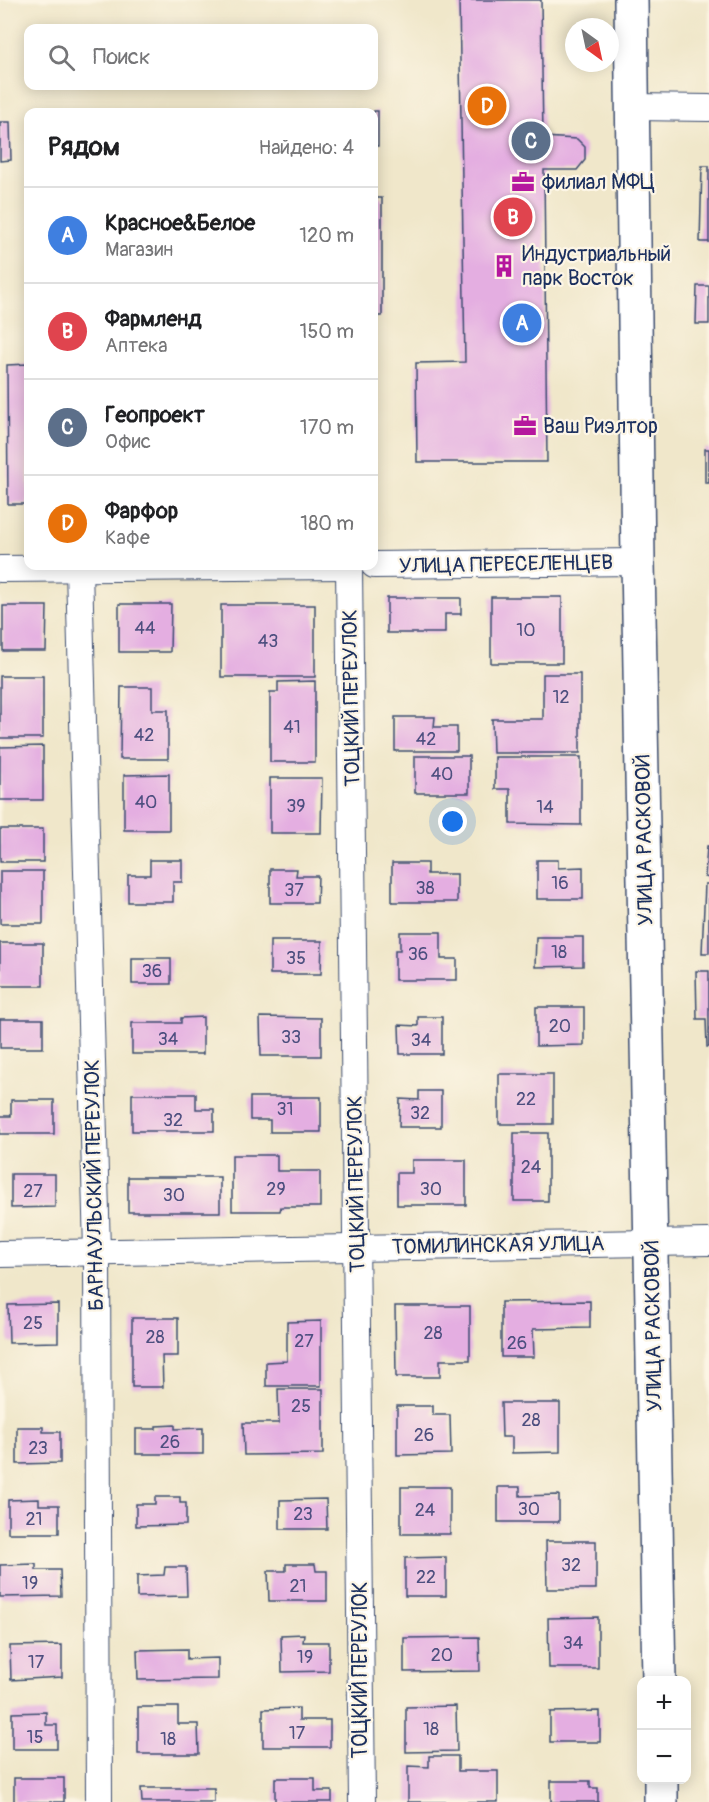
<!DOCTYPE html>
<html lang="ru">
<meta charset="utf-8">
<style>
:root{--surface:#fff;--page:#f6f6f6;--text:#202124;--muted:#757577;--line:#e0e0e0;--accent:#db2777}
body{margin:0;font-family:Pangolin,sans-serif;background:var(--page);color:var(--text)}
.controls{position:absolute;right:18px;bottom:18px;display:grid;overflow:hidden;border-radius:12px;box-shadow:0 3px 15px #0003}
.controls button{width:54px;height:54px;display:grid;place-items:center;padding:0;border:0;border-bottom:2px solid var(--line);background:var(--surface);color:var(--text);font:30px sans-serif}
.compass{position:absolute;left:565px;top:18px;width:54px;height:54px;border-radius:50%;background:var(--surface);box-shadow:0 3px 15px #0003;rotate:147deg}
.you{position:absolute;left:453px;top:822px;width:21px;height:21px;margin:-15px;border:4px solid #fff;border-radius:50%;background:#1a73e8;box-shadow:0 0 0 9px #1a73e833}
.badge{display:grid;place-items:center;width:39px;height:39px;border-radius:50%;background:var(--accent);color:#fff;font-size:20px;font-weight:700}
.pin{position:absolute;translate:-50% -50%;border:3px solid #fff;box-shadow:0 2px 6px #0006}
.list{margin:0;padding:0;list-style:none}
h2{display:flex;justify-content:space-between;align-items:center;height:78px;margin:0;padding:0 24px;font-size:26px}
h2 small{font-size:20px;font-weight:400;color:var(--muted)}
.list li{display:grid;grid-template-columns:39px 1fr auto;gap:18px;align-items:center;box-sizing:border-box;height:96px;padding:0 24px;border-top:2px solid var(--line)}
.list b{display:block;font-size:22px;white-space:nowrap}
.list p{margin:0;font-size:20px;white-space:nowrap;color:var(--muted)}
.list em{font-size:20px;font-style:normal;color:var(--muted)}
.icon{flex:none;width:33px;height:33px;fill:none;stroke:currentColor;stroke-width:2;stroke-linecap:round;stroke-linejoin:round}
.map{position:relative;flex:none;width:709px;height:1802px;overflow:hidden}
.search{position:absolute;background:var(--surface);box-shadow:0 3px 15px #0003;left:24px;top:24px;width:354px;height:66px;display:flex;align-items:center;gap:15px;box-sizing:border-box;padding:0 21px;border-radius:12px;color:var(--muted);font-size:22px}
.panel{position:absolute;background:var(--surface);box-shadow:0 3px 15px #0003;left:24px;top:108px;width:354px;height:462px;border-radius:12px}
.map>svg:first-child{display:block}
.building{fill:#e4aee1}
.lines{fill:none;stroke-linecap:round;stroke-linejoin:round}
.minor-casing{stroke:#3b4b6e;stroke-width:28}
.tertiary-casing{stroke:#3b4b6e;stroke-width:36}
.minor{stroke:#fff;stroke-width:26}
.tertiary{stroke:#fff;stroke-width:33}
.labels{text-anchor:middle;stroke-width:4.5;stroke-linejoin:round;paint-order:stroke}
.number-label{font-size:18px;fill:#4d4f7f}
.poi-label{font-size:21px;fill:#1b2f5e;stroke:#fcf5e5;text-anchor:start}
.street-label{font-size:21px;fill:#1b2f5e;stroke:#fcf5e5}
</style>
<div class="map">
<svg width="709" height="1802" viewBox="0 0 709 1802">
<rect width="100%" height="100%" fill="#fcf5e5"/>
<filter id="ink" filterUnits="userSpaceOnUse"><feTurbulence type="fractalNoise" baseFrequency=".0167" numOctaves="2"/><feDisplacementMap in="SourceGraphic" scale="12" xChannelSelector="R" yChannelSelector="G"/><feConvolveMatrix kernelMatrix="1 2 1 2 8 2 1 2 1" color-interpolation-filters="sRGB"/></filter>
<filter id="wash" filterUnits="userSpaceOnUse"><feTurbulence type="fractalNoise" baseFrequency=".008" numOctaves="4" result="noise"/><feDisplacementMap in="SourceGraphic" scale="24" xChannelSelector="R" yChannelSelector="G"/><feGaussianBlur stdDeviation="1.35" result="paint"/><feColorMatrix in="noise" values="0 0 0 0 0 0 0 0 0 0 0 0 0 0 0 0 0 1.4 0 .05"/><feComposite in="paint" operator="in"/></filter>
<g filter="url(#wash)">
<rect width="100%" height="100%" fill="#f0e7ca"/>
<g id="blocks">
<g class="building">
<polygon points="459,0 541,0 543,137 577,139 585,147 585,160 577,170 544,170 547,462 417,462 416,363 465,362"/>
<rect x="374" y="111" width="4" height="35"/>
<polygon points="0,122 10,122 11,160 0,161"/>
<polygon points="702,166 709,166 709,242 700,242"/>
<rect x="374" y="198" width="8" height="118"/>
<polygon points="697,286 709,286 709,324 696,324"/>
<polygon points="28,364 28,504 8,504 7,365"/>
<rect x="705" y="449" width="4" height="34"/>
<rect x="491" y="597" width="71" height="66"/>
<polygon points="387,598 461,598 461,614 445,614 445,633 387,633"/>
<polygon points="119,604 171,604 170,652 119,652"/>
<rect x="221" y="605" width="94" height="72"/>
<polygon points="3,606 47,606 46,651 3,651"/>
<polygon points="543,674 580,674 580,753 493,753 492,719 543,719"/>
<rect x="0" y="676" width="43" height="62"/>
<polygon points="315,681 315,762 270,762 270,692 278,692 278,682"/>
<polygon points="121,687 152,687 152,710 168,710 168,759 120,759"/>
<polygon points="395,717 435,717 434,727 457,727 457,751 395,751"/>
<polygon points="43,746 43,800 0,800 0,747"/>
<rect x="415" y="756" width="54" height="37"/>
<polygon points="495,757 581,757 581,825 510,824 510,789 495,789"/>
<polygon points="169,774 169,830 124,830 124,775"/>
<polygon points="270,778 322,778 321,833 270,833"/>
<rect x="0" y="829" width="43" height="33"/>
<polygon points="707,846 709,846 709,878 705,877"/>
<polygon points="150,860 182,860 182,882 173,882 173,902 128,902 128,875 150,875"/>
<polygon points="537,860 558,860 558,868 583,867 583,899 537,899"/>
<polygon points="392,863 427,863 427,874 457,874 457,902 392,902"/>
<polygon points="270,869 297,869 296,876 318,876 317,903 270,903"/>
<rect x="0" y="871" width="43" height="53"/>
<polygon points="705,884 709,884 709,953 702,953"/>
<polygon points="400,932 441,932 441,959 457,959 457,980 395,980 395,950 400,950"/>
<polygon points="536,937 583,937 583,966 535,967"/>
<polygon points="270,941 322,941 321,974 270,974"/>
<rect x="0" y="943" width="43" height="43"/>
<rect x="132" y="958" width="39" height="26"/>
<polygon points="696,971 709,971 709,1047 707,1047 706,1019 697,1019"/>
<polygon points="536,1007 584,1007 584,1045 536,1046"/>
<polygon points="203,1017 203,1054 132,1054 132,1023 181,1023 181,1018"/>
<polygon points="260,1017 321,1018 321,1056 261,1056"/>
<polygon points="418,1017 442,1017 442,1054 400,1054 399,1025 418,1026"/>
<rect x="0" y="1019" width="43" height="29"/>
<rect x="499" y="1074" width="54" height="50"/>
<polygon points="419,1091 441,1091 441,1127 399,1127 400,1099 419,1100"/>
<polygon points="132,1094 196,1094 196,1109 214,1109 214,1131 132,1131"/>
<polygon points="250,1097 321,1097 321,1132 270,1132 270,1120 250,1120"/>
<polygon points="11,1100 54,1100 54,1134 0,1134 0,1116 11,1116"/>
<rect x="514" y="1133" width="34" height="68"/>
<polygon points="232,1155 277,1155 277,1171 320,1171 320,1207 281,1207 280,1211 232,1211"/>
<polygon points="412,1160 466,1160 466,1205 397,1205 397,1173 412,1173"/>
<polygon points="11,1174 55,1174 55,1207 11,1208"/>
<rect x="128" y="1177" width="92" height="35"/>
<polygon points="590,1301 590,1328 533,1329 534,1357 501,1357 501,1302"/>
<polygon points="58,1304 58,1342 9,1343 8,1305"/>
<polygon points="395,1306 470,1306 470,1360 440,1360 440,1377 396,1377"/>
<polygon points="132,1318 178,1318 178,1356 162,1356 163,1387 132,1387"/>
<polygon points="321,1321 321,1386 266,1386 266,1362 287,1361 287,1322"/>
<polygon points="278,1389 323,1389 323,1454 244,1455 243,1423 279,1423"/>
<polygon points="501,1403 560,1403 560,1452 512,1453 512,1437 502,1437"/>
<polygon points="397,1406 433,1406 433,1415 450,1415 451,1454 397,1455"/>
<polygon points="175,1425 175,1429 203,1428 203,1454 136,1454 136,1429 156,1429 156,1426"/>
<polygon points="17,1427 43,1427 43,1432 60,1432 60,1463 17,1464"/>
<rect x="401" y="1487" width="49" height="47"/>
<polygon points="498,1487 520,1487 520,1496 559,1495 559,1522 498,1522"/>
<polygon points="155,1497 180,1497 180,1503 186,1503 186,1525 136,1526 136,1504 155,1504"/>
<polygon points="39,1499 39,1505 59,1505 59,1533 8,1533 8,1500"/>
<polygon points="326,1499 327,1529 280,1529 280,1500"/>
<polygon points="546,1541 596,1541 596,1589 547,1589"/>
<polygon points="446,1557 446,1596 405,1596 405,1558"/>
<polygon points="36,1564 36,1570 60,1570 61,1596 0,1597 0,1565"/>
<polygon points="286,1564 315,1564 316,1571 327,1571 327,1601 269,1601 268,1571 286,1571"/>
<polygon points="165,1567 186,1567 187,1596 137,1597 137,1576 164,1575"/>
<polygon points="598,1617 598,1668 549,1668 548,1618"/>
<polygon points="304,1634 303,1642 329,1642 329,1671 282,1672 281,1635"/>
<polygon points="479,1637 480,1671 404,1672 404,1638"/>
<polygon points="62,1645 62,1677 11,1680 10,1646"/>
<polygon points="187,1649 187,1659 218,1658 218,1679 138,1680 137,1650"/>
<polygon points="456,1706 457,1751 406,1752 406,1707"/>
<polygon points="138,1707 178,1707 178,1724 198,1724 199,1754 138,1754"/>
<polygon points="299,1708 299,1720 330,1720 330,1747 263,1747 263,1709"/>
<polygon points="600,1711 600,1742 550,1742 550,1712"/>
<polygon points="46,1712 46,1725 57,1725 57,1749 12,1749 12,1713"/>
<polygon points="429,1756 458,1756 458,1771 498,1771 498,1802 408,1802 408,1766 429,1767"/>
<rect x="14" y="1778" width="50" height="24"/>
<polygon points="275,1778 315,1778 315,1791 332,1791 332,1802 275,1802"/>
<polygon points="551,1781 590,1781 590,1788 598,1788 598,1802 551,1802"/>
<polygon points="141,1788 214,1788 214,1802 142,1802"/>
</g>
</g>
</g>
<g filter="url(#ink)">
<use href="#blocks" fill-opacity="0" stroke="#3b4b6e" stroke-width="1.5"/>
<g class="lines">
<g class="minor-casing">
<g id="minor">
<polyline points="633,107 709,108"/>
<polyline points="374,565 638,562"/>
<polyline points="349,566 362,1802"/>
<polyline points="0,569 348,566"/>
<polyline points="79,569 97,1251 99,1802"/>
<polyline points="0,1254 709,1242"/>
</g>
</g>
<g class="tertiary-casing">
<g id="tertiary">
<polyline points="631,0 638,562 659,1680"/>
<polyline points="661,1780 661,1802"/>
</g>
</g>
<use href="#minor" class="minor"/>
<use href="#tertiary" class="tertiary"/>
</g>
</g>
<defs>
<g id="office-bare" transform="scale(1.8)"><path d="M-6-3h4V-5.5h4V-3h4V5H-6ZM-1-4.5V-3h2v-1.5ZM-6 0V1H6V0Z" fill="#b5179e" stroke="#fcf5e5" stroke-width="2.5" paint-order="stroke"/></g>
<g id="building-bare" transform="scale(1.8)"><path d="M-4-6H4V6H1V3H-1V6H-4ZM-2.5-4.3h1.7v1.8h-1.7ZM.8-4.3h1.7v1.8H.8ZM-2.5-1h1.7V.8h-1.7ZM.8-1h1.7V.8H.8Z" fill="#b5179e" stroke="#fcf5e5" stroke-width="2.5" paint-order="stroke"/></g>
</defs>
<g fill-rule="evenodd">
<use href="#office-bare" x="523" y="182"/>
<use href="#building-bare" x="504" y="266"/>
<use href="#office-bare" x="525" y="426"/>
</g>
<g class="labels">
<g class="number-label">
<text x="145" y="634">44</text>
<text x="526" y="636">10</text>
<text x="268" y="647">43</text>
<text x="561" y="703">12</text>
<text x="292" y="733">41</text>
<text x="144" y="741">42</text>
<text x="426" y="745">42</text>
<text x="442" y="780">40</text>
<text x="146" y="808">40</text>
<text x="296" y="812">39</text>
<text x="545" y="813">14</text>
<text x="560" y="889">16</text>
<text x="425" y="894">38</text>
<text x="294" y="896">37</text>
<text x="559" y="958">18</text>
<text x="418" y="960">36</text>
<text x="296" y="964">35</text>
<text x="152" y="977">36</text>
<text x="560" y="1032">20</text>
<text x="291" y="1043">33</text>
<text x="168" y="1045">34</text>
<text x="421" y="1046">34</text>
<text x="526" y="1105">22</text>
<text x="285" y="1115">31</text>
<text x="420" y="1119">32</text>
<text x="173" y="1126">32</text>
<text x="531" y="1173">24</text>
<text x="276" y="1195">29</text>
<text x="431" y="1195">30</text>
<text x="33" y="1197">27</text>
<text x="174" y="1201">30</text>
<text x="33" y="1329">25</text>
<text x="433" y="1339">28</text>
<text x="155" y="1343">28</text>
<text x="304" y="1347">27</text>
<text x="517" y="1349">26</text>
<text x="301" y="1412">25</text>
<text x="531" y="1426">28</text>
<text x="424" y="1441">26</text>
<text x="170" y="1448">26</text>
<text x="38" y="1454">23</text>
<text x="529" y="1515">30</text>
<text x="425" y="1516">24</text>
<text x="303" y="1520">23</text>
<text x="34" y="1525">21</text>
<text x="571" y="1571">32</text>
<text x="426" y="1583">22</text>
<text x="30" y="1589">19</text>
<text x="298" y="1592">21</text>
<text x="573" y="1649">34</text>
<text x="442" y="1661">20</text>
<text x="305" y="1663">19</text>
<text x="36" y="1668">17</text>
<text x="431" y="1735">18</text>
<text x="297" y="1739">17</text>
<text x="35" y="1743">15</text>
<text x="168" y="1745">18</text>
</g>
<g class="poi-label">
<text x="541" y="189">филиал МФЦ</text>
<text x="522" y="261">Индустриальный<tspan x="522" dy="24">парк Восток</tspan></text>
<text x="543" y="433">Ваш Риэлтор</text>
</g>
<g class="street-label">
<text transform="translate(506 564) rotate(-1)" y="7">УЛИЦА ПЕРЕСЕЛЕНЦЕВ</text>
<text transform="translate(351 698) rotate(-91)" y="7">ТОЦКИЙ ПЕРЕУЛОК</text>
<text transform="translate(644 840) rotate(-91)" y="7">УЛИЦА РАСКОВОЙ</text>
<text transform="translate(356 1184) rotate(-91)" y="7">ТОЦКИЙ ПЕРЕУЛОК</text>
<text transform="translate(94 1185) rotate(-91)" y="7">БАРНАУЛЬСКИЙ ПЕРЕУЛОК</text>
<text transform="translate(498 1245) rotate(-1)" y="7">ТОМИЛИНСКАЯ УЛИЦА</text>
<text transform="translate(653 1326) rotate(-91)" y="7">УЛИЦА РАСКОВОЙ</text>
<text transform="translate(360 1670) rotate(-90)" y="7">ТОЦКИЙ ПЕРЕУЛОК</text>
</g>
</g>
</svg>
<div class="controls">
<button>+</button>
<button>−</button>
</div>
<svg class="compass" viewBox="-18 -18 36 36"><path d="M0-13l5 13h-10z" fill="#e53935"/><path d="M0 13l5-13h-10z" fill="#757577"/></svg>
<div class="you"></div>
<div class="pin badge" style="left:522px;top:323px;background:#3f7fe0">A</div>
<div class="pin badge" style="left:513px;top:217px;background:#e0444e">B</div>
<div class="pin badge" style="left:531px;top:141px;background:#5c6f8a">C</div>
<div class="pin badge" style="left:487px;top:106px;background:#e8710a">D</div>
<div class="search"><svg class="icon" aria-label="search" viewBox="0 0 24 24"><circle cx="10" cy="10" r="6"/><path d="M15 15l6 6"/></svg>Поиск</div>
<section class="panel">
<h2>Рядом<small>Найдено: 4</small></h2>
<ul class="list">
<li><span class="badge" style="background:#3f7fe0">A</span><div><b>Красное&amp;Белое</b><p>Магазин</p></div><em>120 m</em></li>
<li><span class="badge" style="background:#e0444e">B</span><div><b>Фармленд</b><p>Аптека</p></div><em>150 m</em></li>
<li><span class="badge" style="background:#5c6f8a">C</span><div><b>Геопроект</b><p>Офис</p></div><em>170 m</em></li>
<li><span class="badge" style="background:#e8710a">D</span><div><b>Фарфор</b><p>Кафе</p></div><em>180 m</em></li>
</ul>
</section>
</div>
